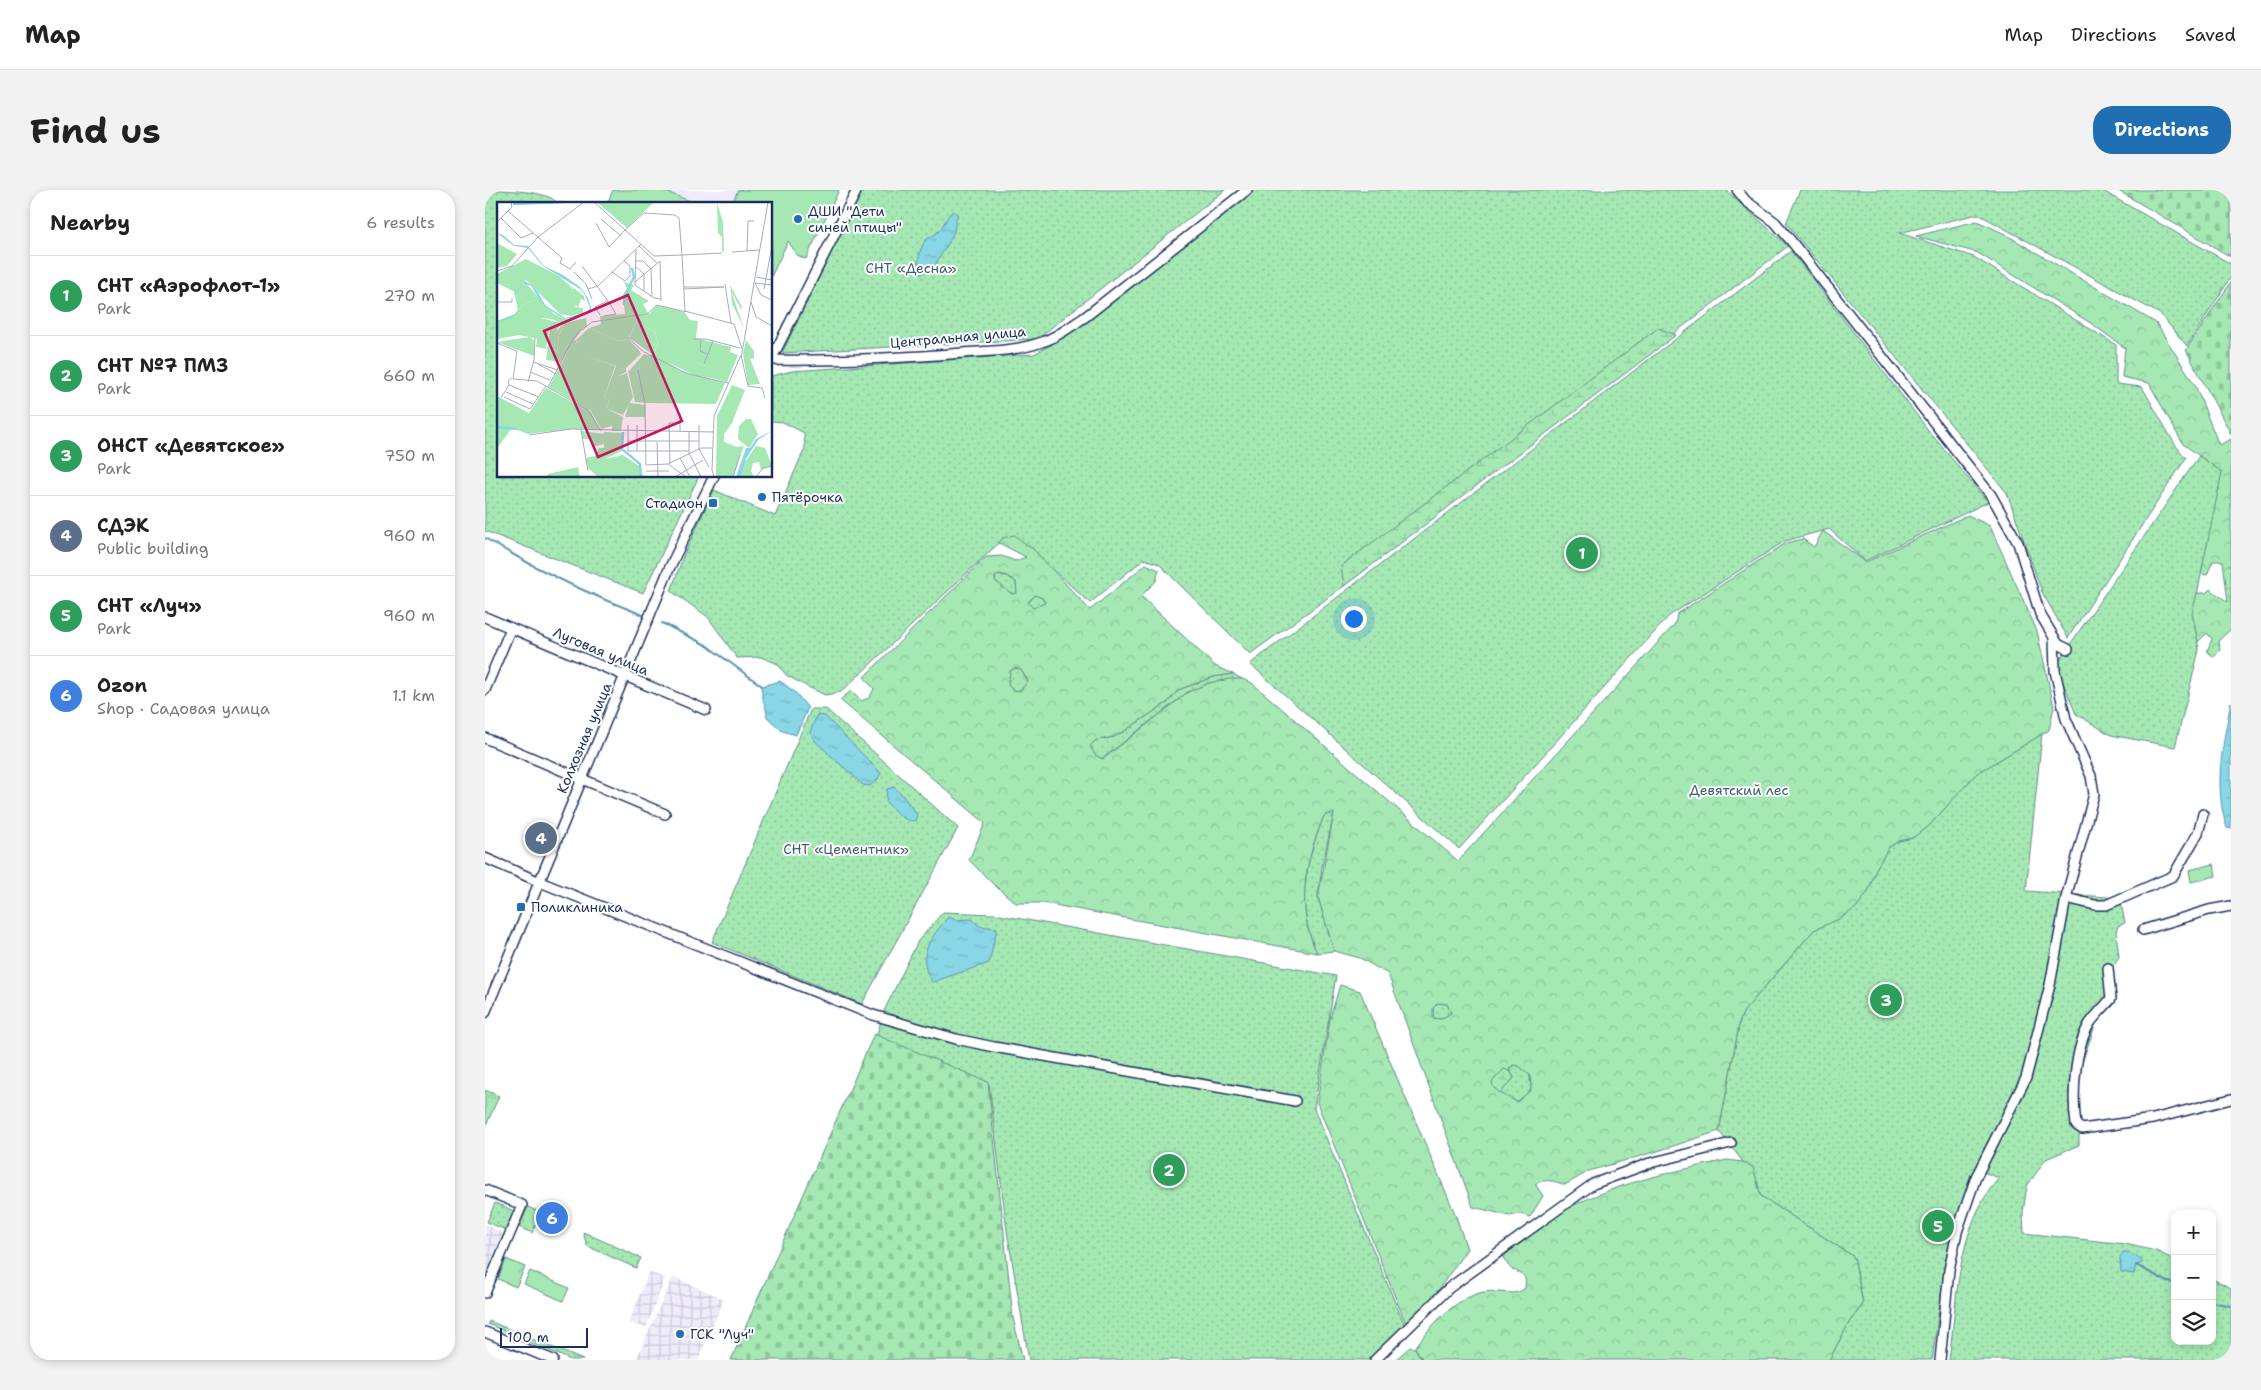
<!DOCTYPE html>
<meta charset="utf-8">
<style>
:root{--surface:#fff;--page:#f2f2f2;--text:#222;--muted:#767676;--line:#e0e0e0;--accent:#1f6fb2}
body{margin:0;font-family:"Shantell Sans",sans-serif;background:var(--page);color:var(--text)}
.controls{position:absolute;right:15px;bottom:15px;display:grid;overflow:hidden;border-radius:10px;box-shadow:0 2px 8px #0003}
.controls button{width:45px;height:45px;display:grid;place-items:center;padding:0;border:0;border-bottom:1px solid var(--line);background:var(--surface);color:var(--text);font:25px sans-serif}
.scale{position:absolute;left:15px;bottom:12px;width:88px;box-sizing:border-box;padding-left:5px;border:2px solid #1b2f5e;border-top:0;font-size:14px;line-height:18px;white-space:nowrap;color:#1b2f5e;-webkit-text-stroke:4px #fff;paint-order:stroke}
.you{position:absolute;left:868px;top:428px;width:18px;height:18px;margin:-12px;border:4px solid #fff;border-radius:50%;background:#1a73e8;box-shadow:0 0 0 8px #1a73e833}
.badge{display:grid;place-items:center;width:32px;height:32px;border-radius:50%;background:var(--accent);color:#fff;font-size:16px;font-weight:700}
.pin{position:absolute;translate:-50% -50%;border:2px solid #fff;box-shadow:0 1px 5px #0006}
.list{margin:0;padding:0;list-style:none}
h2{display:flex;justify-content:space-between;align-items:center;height:65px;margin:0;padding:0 20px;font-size:21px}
h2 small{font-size:16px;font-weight:400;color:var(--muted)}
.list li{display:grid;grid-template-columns:32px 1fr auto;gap:15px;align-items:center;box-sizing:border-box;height:80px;padding:0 20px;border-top:1px solid var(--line)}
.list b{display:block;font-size:19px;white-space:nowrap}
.list p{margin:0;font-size:16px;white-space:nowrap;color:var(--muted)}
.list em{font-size:16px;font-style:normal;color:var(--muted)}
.icon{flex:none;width:28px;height:28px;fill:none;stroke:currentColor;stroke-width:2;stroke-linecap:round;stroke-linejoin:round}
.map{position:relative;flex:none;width:1746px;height:1170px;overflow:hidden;border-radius:20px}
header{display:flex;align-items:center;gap:30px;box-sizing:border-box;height:70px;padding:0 25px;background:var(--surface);border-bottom:1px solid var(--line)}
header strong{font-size:24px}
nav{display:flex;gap:28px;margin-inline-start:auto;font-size:18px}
.intro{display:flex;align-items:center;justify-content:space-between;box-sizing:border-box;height:120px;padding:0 30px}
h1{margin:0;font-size:35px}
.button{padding:12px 22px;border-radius:20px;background:var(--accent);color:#fff;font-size:18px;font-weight:700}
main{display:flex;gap:30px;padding:0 30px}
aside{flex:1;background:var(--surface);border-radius:20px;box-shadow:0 2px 8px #0003}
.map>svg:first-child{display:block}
.built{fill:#efebfa}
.industrial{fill:url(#industrial-grid)}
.grass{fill:url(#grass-dots);stroke:#608c88}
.forest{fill:url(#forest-crowns);stroke:#608c88;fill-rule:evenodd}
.wetland{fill:url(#wetland-marsh);stroke:#608c88}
.cemetery{fill:url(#cemetery-stones);stroke:#608c88}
.park{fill:url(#park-tufts);stroke:#608c88}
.pitch{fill:#a5e8b3;stroke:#608c88}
.water{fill:url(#water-ripples);stroke:#5c93b0}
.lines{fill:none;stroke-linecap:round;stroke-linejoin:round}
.stream{stroke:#5c93b0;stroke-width:2}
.minor-casing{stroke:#1b2f5e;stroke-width:12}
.minor{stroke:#fff;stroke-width:9}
.poi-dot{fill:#1f6fb2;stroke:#fff;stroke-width:2}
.labels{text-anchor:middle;stroke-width:4;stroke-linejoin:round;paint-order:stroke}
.poi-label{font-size:14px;fill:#1b2f5e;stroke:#fff;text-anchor:start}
.park-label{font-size:14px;fill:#3e5d73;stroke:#fff}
.street-label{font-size:14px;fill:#1b2f5e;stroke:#fff}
.inset-river{fill:none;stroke:#88d6e6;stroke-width:2.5}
.inset-road{fill:none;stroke:#a4acbf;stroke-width:1}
.view{fill:#c2185b;fill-opacity:0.15;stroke:#c2185b;stroke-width:2.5}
.inset-edge{fill:none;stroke:#1b2f5e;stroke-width:2.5}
</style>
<header>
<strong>Map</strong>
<nav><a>Map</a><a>Directions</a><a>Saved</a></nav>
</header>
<div class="intro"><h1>Find us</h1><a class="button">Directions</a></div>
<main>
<aside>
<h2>Nearby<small>6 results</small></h2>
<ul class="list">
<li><span class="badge" style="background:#2e9e5b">1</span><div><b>СНТ «Аэрофлот-1»</b><p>Park</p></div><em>270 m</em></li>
<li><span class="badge" style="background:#2e9e5b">2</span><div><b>СНТ №7 ПМЗ</b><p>Park</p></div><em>660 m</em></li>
<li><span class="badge" style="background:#2e9e5b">3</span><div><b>ОНСТ «Девятское»</b><p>Park</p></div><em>750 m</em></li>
<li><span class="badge" style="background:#5c6f8a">4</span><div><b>СДЭК</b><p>Public building</p></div><em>960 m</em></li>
<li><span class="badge" style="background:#2e9e5b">5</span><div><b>СНТ «Луч»</b><p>Park</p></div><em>960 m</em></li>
<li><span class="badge" style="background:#3f7fe0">6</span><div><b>Ozon</b><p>Shop · Садовая улица</p></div><em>1.1 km</em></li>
</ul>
</aside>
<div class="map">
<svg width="1746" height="1170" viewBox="0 0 1746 1170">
<defs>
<pattern id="industrial-grid" width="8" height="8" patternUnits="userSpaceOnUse" patternTransform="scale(1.25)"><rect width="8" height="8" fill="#efebfa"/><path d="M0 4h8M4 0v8" fill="none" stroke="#cccad9"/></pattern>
<pattern id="grass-dots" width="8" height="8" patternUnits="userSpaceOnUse" patternTransform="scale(1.25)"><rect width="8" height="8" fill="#a5e8b3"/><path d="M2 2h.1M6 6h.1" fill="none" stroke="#8dc79c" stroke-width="1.8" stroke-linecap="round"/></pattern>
<pattern id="forest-crowns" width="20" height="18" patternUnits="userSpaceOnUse" patternTransform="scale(1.25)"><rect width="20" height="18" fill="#a5e8b3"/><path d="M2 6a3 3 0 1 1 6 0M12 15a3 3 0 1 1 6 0" fill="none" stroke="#8dc79c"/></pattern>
<pattern id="wetland-marsh" width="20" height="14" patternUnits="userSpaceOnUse" patternTransform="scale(1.25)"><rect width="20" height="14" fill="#a5e8b3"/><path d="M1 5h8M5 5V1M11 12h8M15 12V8" fill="none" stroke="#8dc79c"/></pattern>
<pattern id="cemetery-stones" width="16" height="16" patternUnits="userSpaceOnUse" patternTransform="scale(1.25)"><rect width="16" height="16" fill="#a5e8b3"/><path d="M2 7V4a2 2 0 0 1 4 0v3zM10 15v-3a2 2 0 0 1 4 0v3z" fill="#8dc79c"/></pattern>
<pattern id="park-tufts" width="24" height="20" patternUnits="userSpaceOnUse" patternTransform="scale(1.25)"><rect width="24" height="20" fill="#a5e8b3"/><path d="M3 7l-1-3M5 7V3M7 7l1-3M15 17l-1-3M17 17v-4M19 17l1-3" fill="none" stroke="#8dc79c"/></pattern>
<pattern id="water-ripples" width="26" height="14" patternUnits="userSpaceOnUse" patternTransform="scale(1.25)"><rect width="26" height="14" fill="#88d6e6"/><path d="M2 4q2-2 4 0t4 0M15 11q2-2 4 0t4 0" fill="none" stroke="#75b8c8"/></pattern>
</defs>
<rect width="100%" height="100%" fill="#fff"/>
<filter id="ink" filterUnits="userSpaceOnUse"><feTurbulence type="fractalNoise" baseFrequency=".02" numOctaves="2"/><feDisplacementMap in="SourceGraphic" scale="10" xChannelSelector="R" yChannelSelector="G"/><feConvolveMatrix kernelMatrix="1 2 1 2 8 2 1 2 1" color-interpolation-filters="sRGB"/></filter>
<g filter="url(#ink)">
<polygon class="built" points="176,0 253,0 247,14 213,14"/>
<g class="industrial">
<polygon points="0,1035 18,1043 0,1085"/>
<polygon points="164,1082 180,1088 161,1138 144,1132"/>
<polygon points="188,1087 239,1109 213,1170 151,1170"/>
</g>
<g class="grass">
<path d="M0,0C18,0 65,0 73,14H14V286H214L158,403L0,341Z"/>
<polygon points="377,0 740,0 552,149 297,163"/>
<polygon points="770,0 1241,0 1303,56 859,396 765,464 674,374 659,369 605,413 544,358 516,351 356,502 340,505 323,497 301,485 293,474 276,467 252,468 223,427 186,401 198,367 229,300 290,326 320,258 319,243 298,232 286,231 286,186 307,181 549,164 566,155 608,126"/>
<polygon points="1315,0 1616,0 1746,74 1746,87 1702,156 1675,124 1493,24 1414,43 1489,67 1631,155 1631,194 1657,197 1691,256 1701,268 1583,448 1557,402 1522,303 1301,33"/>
<polygon points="1306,61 1447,245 1503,312 1380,371 1344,339 1300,351 1184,426 974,659 765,474"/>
<polygon points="1714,266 1738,282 1708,423 1714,460 1690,557 1626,545 1591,524 1571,475"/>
<path d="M511,384L522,386L531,392L532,404C523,404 516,396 510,391Z"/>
<polygon points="550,405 557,408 560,413 548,418 543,413"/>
<polygon points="530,478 536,480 543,492 536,500 528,501 523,495 525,481"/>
<polygon points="748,484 757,489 724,493 703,502 617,569 610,565 605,556 611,550 629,547 641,540 683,512 693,500 728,487"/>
<polygon points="326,519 341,519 473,638 377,814 227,752"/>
<path d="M1557,544L1541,701L1635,708L1640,733L1633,736L1631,742L1634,767L1627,777L1629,815L1611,833L1594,881V955L1561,969L1542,996L1538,1022L1539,1043L1640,1054L1671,1061L1690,1070V1151H1727V1089L1746,1098V1170H1464C1472,1110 1472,1035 1514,988L1490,979L1462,1063L1447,1170H1344L1365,1131L1378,1114L1369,1067L1276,1006L1268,977L1258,972L1234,941L1255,830L1259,821L1329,740L1339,735L1383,702L1391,679L1404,657L1414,651L1427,648L1443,637L1491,584Z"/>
<path d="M849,623L837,677L833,707L849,761L832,763C810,717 820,672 839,626Z"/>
<polygon points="458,722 509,724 851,786 829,919 920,1136 885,1170 544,1170 522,1041 504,894 390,851 399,821 433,751"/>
<polygon points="953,813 962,814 966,823 956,829 948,828 948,818"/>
<polygon points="1028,875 1034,876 1045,885 1046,900 1032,912 1015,903 1029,888 1024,879"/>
<polygon points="10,1013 29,1021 21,1040 2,1032"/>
<polygon points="98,1042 156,1068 151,1078 102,1056"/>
<polygon points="4,1131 98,1170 86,1170 3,1134"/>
<polygon points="925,1157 930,1158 937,1170 910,1170"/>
</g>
<g class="forest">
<polygon points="1492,31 1518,43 1671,133 1710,195 1734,255 1746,249 1746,439 1734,450 1735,460 1729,467 1722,461 1727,449 1722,443 1713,452 1707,423 1712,403 1721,403 1725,399 1743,412 1738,371 1728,371 1722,385 1716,384 1737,282 1698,254 1664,193 1637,187 1640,158 1607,134 1493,63 1431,46"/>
<path d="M1483,325L1505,336L1552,441L1569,517L1564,540L1491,584L1443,637L1427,648L1414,651L1404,657L1391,679L1383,702L1371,718L1354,729L1329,740L1259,821L1255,830L1234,941L1176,960L1104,981L1080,995C1069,991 1061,988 1050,994L1058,1006L1045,1027L1035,1024L1025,1026L988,1017L903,784L875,768L849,761L833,707L849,623L839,626C820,672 810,717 832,763L558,713H531L508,694L484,670L500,633L355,510L366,501L376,511L384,508L389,499L379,487L501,367L517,366L530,371L541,367L514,353L518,348L529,345L549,360L605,420L661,374L674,380L671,391L656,406L730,476L748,484L728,487L693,500L683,512L641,540L629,547L611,550L605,556L610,565L618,569L703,502L724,493L744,489H757L767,493L973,671L1190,434L1192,424L1301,353L1318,349L1329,357L1338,341L1381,372ZM515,384L522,386L531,392L532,403L527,404L510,391L511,385ZM550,405L557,408L560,413L548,418L543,412ZM530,478L536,480L543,491L536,500L528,501L523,495L525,481ZM953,813L962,814L966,823L956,829L948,828V818ZM1028,875L1034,876L1045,885L1046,900L1032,912L1015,903L1029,888L1024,879Z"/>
<polygon points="855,795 875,801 971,1026 982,1059 947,1109 921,1134 832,913 845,828"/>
<path d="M1242,970L1258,972L1268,977L1276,1006L1369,1067L1378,1114L1365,1131L1344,1170H938L930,1158C945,1136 971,1107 999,1102C1012,1099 1030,1108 1040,1098C1042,1082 1036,1085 1027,1079C1023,1077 1021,1071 1018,1068C1074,1004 1163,987 1242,970Z"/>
</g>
<g class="wetland">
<polygon points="1173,138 1191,145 859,396 856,376"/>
<polygon points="1019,879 1026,882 1029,888 1015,903 1008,897 1007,892"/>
</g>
<g class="cemetery">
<polygon points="1631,0 1746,0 1746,67 1639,4"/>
<polygon points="1746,92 1746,244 1701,160"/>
<polygon points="389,844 503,892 528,1128 538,1170 246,1170"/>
</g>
<g class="park">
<polygon points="0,900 14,906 0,938"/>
<polygon points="43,1017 56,1023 47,1043 34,1037"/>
<polygon points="21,1069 40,1077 31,1097 13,1089"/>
</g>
<g class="pitch">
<polygon points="128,0 176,0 213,14 122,14"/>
<polygon points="253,0 354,0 321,69 312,65 303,51 286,87 286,14 247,14"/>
<polygon points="1729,674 1731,686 1706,692 1704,680"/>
<polygon points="45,1081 84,1098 78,1111 39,1094"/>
</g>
<g class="water">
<path d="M468,21L473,25C469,31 471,35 469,41C465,54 454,65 449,78L436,84C431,75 434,58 441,50C445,46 451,45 454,41C460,34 461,27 468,21Z"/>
<path d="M295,491L310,502L323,518L311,545L297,541L282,527C282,516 275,507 277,496Z"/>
<path d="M1746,512V639L1742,638C1728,596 1738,554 1746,512Z"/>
<polygon points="332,525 340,526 396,583 392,590 385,596 378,595 330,551 325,542"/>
<path d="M409,597L418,606L432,625L430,631C417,631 410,621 401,612L402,599Z"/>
<path d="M463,727L471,730L487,729L494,736L512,738L504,773L447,792C430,765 446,748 463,727Z"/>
<polygon points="1638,1062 1643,1062 1657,1070 1657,1073 1651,1075 1649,1084 1636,1082 1635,1068"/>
</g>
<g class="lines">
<g class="stream">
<path d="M0,348C50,379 102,404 158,425"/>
<polyline points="177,433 221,455 277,496"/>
<polyline points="1651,1075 1683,1092 1690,1093"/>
<polyline points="1727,1112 1746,1116"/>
</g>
<g class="minor-casing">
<g id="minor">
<polyline points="1252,0 1261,11 1290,32 1307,52 1506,305 1533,353 1555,424 1573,454 1583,459"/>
<path d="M286,170C350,171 414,168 478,163C503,161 533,161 557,152C573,147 586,136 600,127L762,0"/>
<polyline points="286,170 372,0"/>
<polyline points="0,427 221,520"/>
<polyline points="0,500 26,438"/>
<polyline points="0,548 180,624"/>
<polyline points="0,668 55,692 388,825 471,849 509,857 810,911"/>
<polyline points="1581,708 1610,715 1621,715 1688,686 1713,643 1718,624"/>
<polyline points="1658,740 1724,720 1746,716"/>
<path d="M1623,778L1626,809C1619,817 1611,825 1605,833C1589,859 1587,906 1591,935L1597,939L1668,929L1746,909"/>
<polyline points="0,823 184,379 229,286"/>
<polyline points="0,1000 37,1015 0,1103"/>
<polyline points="0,1142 68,1170"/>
<polyline points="890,1170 964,1098 1108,994 1165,973 1246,953"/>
<polyline points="1455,1170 1464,1080 1472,1042 1491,987 1541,888 1565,795 1581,708 1609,604 1606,586 1581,529 1570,481 1569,447"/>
</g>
</g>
<use href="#minor" class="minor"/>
</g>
</g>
<g class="poi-dot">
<circle cx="313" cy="29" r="5"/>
<circle cx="277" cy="307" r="5"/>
<rect x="223" y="308" width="10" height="10" rx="2.5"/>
<rect x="31" y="712" width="10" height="10" rx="2.5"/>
<circle cx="195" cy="1144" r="5"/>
</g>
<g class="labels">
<g class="poi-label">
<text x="323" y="26">ДШИ "Дети<tspan x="323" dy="16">синей птицы"</tspan></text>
<text x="287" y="312">Пятёрочка</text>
<text x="218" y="318" text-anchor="end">Стадион</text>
<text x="46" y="722">Поликлиника</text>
<text x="205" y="1149">ГСК "Луч"</text>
</g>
<g class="park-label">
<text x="426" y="83">СНТ «Десна»</text>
<text x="1254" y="605">Девятский лес</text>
<text x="361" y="664">СНТ «Цементник»</text>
</g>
<g class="street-label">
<text transform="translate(473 147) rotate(-5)" y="5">Центральная улица</text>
<text transform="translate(116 461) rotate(23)" y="5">Луговая улица</text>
<text transform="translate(99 548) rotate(-67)" y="5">Колхозная улица</text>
</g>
</g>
<g transform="translate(12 12)">
<rect width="275" height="275" fill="#fff"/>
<path d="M100,0H155L156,1L130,26ZM0,41L20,52L10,64L0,66ZM29,57L62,74L77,88L73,92L80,102L78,105L86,106V111L73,114L63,112L29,78L18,90L0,81V72ZM127,80L137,83L134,88L152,99L146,102L151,111L126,117L153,111L160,103L187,110L193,118L201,119L199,136L234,145L233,150L241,153L230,180L218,177V167L197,160V173L170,160L182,167L172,177L150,191V201L138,200L131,169L141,167L156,151L161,142L158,129L139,121L131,137L121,139L92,126L104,122L103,114L128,112L126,93L130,87ZM25,81L30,82L40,97L24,104L19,113L17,115L15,116L8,118L5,119H0L18,114L21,107L18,92ZM89,116L90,124L85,127L63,160L49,158L53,126L60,127L57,146L60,151L62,133L68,121ZM33,135L37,138V154L0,140ZM77,137L95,156L118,164L107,196L112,198L110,207L126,215L124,229H115V224L104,227L94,209L52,185ZM249,138L257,149V156L253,157L263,182L251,183L246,152ZM235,183L248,188L235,221L227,232V240L240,245L247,244L236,275H219L220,214ZM49,186L94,210L103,228L74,227L31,232L0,221V194L32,211ZM132,201L148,203V215H128ZM107,230L125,231V249L108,257L126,253L142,264L147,275H101L91,266L89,256L98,254L102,246H107ZM81,265L83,275H49L51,272Z" fill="#a5e8b3"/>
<path d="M220,1L226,20L227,50L225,49V35L221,31ZM232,72L233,83L245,105L244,107L234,89L247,126L235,102ZM64,76L87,94L88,99L84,97L81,106L73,92L77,87ZM30,82L56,111L67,117L81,116L68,121L62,132L60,150L57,146L59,130L66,122L55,117L43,116L42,137L22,133L0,137V119L15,116L24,104L40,97ZM139,121L158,129L161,142L155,152L132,136ZM92,126L121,139L131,137L142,148L144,152L129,166V170L120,175L130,171L136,195L126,213L110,207L112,198L107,196L119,164L95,156L86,150L79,138ZM147,152L154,154L141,167L132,169ZM0,221L16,225L0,246Z" fill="#a5e8b3"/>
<path d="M43,116L65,121L60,127L52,126L49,147L39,145ZM197,160L219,167L218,177L197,173ZM181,168L228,181L219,202L149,201V191Z" fill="#a5e8b3"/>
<path d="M259,244L268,246L275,264L264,268L262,260L256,261L254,269L257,275H244L248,260Z" fill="#a5e8b3"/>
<path d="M249,217H254L261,232L252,246L241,237L242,224ZM85,229L107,232V242L95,245V237H85Z" fill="#a5e8b3"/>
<path d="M0,31L6,33L17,43L31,44L47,64L66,73L83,85L91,96L94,106L93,110L76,116L67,117L53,108L47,103L34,84L26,81L18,93L21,102L19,111L16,115L9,118L0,119L18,112L21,105L17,91L28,79L34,83L41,90L48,103L68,116L90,110L93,106L88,93L83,87L46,64L31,46L17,44ZM275,229L261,238L249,257L244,275H239L249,246H253L259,237Z" fill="#88d6e6"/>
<path class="inset-river" d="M16,2L66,0M127,103L128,93L137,75L135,66M0,225L20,227M126,230L125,247L143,262L144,275"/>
<path class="inset-road" d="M97,0L157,54L185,53L188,109L237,122L245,147M11,9L65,56L63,61L73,67L79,60M4,16L24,36L36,31M104,17L123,33M0,20L15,5L14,0M99,21L112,45L128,28M128,28L147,11L178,13L182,16L185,53L225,51M142,44L160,61M139,48L138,83L157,96L164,97M250,49L251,19H257M235,50L263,48M138,59H146L154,67L155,94M163,59L164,99M85,64L111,99L98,105L103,113M138,64L147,72V89M0,69L15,64L41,35L87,0M77,70L89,82L95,97M115,70L128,79L133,74V64L127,59M259,75L275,78M138,80L163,59M258,81L264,93L275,98M258,81L275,83M228,82L234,121M187,85H227L187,87M91,87L101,84L144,42M267,87L275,44M0,100H15V96M254,100L259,115L275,124M107,114L119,112L111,99M85,128L95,120L150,112L160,103L189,110M131,136L147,150L191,172L231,181M196,137H209L243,146M204,138L203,149L210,152M0,141L20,149L16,177L40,179L91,208L104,229M244,153L251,184L265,186L268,196M36,160L61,168M41,162L59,172M207,162L216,139M141,168L148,202L149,263L171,262M33,170L53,178M31,180L37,158L38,136M12,183L42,195M51,185L76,137L85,127M9,190L36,202M7,195L33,207L49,184M4,196L12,183L11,179L15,176M183,211V229M131,223V249H192M202,223V247L212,265M84,228L91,269M192,229V251L204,275M32,233L74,227L216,230M131,239H202M160,240L161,275M140,249V223M183,256L193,275M173,261L172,221H183M171,262L204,246H215M171,262L189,275M149,269H172M178,275L206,258M217,275L215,268L217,214L245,151L271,0M236,275L243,253M259,275L266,266L275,264"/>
<path class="view" d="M131,93L185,219L101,255L47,129Z"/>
<rect width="275" height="275" class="inset-edge"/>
</g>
</svg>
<div class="controls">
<button>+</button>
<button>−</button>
<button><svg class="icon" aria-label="layers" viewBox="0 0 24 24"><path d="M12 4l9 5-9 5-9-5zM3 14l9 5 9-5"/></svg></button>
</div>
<div class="scale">100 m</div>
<div class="you"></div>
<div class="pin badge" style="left:1097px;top:363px;background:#2e9e5b">1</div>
<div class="pin badge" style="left:684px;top:980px;background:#2e9e5b">2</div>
<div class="pin badge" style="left:1401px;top:810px;background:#2e9e5b">3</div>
<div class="pin badge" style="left:56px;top:648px;background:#5c6f8a">4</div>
<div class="pin badge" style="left:1453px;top:1036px;background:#2e9e5b">5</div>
<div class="pin badge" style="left:67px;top:1028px;background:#3f7fe0">6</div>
</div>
</main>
